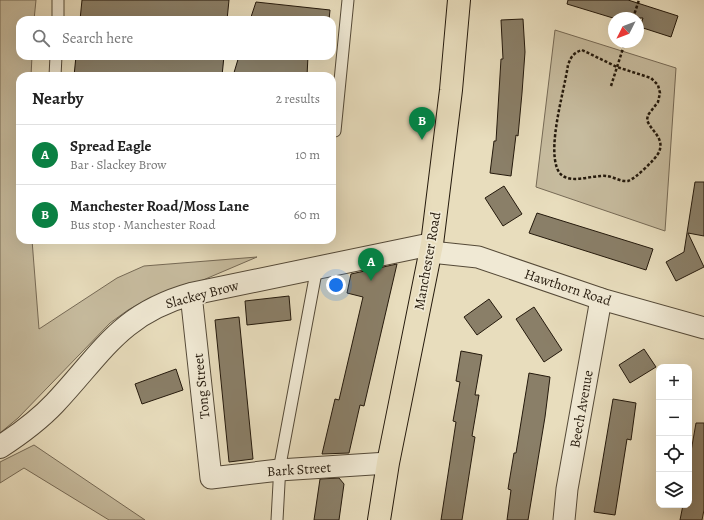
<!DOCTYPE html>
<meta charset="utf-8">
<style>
:root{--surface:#fff;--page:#f6f6f6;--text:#222;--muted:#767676;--line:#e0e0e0;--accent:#0b8043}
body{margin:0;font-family:Alegreya,serif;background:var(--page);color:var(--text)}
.controls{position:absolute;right:12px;bottom:12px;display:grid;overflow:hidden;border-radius:8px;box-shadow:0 4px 16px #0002}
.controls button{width:36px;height:36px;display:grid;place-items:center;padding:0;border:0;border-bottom:1px solid var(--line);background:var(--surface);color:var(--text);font:20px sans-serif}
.compass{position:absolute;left:608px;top:12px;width:36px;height:36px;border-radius:50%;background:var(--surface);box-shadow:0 4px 16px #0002;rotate:228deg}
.you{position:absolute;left:336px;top:285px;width:14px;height:14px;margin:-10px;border:3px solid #fff;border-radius:50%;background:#1a73e8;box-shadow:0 0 0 6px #1a73e833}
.badge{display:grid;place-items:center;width:26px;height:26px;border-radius:50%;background:var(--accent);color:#fff;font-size:13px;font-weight:700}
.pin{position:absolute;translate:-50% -33px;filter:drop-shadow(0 1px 2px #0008)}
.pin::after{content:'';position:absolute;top:21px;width:14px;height:12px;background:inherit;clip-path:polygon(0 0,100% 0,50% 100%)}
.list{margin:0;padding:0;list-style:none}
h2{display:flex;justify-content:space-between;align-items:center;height:52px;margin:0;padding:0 16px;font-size:17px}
h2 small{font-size:13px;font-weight:400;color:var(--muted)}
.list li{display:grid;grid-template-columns:26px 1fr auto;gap:12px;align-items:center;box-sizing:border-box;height:60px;padding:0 16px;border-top:1px solid var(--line)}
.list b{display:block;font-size:15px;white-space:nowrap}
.list p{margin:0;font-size:13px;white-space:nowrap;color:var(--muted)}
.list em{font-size:13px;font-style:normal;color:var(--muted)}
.icon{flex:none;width:22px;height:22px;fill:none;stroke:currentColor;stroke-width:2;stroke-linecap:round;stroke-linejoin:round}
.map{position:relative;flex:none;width:704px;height:520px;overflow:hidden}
.search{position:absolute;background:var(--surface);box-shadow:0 4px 16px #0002;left:16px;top:16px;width:320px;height:44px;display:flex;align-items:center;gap:10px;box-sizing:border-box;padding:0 14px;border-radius:12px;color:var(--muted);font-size:15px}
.panel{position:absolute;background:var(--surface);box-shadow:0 4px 16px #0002;left:16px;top:72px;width:320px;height:172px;border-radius:12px}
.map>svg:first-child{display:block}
.green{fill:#c7bc9f;stroke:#766a56}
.building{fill:#8a7f68;stroke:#24190c}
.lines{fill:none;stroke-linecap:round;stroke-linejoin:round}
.service-casing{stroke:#554a38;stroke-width:13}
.minor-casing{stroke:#554a38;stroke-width:23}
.tertiary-casing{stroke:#554a38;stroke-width:24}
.primary-casing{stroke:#24190c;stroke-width:24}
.path{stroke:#24190c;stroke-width:2.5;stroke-dasharray:3 2;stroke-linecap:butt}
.service{stroke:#f0e9d4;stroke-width:11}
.minor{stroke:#f0e9d4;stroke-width:21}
.tertiary{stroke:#f0e9d4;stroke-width:22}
.primary{stroke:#e8ddbd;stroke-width:22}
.labels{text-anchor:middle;stroke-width:3.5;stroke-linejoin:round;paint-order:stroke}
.street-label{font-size:14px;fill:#24190c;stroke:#f0e9d4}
</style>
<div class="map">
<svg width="704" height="520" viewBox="0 0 704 520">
<rect width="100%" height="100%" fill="#e8ddbd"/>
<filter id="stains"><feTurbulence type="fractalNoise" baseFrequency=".005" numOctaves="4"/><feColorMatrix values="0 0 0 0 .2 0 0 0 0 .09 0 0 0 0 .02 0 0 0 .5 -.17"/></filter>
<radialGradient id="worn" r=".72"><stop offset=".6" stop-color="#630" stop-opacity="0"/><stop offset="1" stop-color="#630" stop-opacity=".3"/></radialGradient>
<g class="green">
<polygon points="0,0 36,0 34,20 20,20 20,56 32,56 31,76 20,76 20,240 32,240 39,329 117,278 144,266 257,257 189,286 148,299 128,310 110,323 18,418 0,433"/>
<polygon points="555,30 676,68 665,231 536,187"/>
<polygon points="34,445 145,520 109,520 24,468 0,483 0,462"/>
</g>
<g class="building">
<polygon points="82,0 229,0 227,20 80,20"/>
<polygon points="568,0 628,0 678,16 671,37 640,27 643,18 613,18 567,4"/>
<polygon points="256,2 330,10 329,20 250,20"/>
<polygon points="523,19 525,52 522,93 518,136 516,135 511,176 490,173 494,141 496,141 501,59 503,59 501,20"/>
<polygon points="76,56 224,56 222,76 74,76"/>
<polygon points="239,56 308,56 307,76 233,76"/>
<polygon points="695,182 704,182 704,236 688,233 704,267 676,281 666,262 684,252"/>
<polygon points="504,186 522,214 503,226 485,198"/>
<polygon points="537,213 653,249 646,270 529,233"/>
<polygon points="397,264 364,406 360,405 349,453 322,454 335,399 339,400 363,297 347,293 351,274"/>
<polygon points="289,296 291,320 247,325 245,301"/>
<polygon points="489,299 502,317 477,335 464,317"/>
<polygon points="534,307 562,350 544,362 516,319"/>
<polygon points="239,317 253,459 229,462 215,320"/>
<polygon points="644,349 656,367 630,383 619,365"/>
<polygon points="461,351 482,355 475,395 479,395 472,436 475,437 462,520 441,520 456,422 453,421 460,382 456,381"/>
<polygon points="176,369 183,390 142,404 135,384"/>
<polygon points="529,373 550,377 545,417 528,520 507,520 511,490 508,489 514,453 516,453"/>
<polygon points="613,399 636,403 631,440 627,439 615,515 594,512"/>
<polygon points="696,423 704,423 704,510 702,520 680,520 683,505 689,505 689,463"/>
<polygon points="339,478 344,484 339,520 314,520 320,479"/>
</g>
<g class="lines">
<g class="service-casing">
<g id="service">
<polyline points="58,20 58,0"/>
<polyline points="55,76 56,56"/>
<polyline points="335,131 348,0"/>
<polyline points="277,520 280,465 317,267"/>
</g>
</g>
<g class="minor-casing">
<g id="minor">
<polyline points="431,252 478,257 601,299 704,328"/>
<polyline points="191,294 211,478 279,470 388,463"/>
<polyline points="564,520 567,489 601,299"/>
</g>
</g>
<g class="tertiary-casing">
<path id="tertiary" d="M0,447C20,434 39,420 55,403C102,353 120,314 191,294L432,244"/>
</g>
<g class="primary-casing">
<polyline id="primary" points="379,520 388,463 432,244 451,90 459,0"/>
</g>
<g class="path">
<polyline points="633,18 639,0"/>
<path d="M582,50L617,67L651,78L658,85L660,93L658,102L648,115L647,120C651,131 665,138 659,152C656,159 635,179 628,181C621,182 614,177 607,176C592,174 564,188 557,168C548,144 564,92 568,65C571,57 573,53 582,50Z"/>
<polyline points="611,86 625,42"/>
</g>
<use href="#service" class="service"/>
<use href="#minor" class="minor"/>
<use href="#tertiary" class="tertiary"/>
<use href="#primary" class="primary"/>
</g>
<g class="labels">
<g class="street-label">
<text transform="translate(427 261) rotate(-80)" y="5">Manchester Road</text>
<text transform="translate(568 287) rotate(18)" y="5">Hawthorn Road</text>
<text transform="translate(202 294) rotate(-15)" y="5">Slackey Brow</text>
<text transform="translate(201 386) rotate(-96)" y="5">Tong Street</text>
<text transform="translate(581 409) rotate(-80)" y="5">Beech Avenue</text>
<text transform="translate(299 469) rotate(-4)" y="5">Bark Street</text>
</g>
</g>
<rect width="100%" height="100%" filter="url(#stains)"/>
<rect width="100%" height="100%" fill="url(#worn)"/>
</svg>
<div class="controls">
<button>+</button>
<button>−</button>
<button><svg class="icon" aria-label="locate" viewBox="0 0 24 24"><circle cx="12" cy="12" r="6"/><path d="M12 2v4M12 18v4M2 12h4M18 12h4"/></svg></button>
<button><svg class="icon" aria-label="layers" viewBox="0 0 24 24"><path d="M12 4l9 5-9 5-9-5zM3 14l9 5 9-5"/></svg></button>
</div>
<svg class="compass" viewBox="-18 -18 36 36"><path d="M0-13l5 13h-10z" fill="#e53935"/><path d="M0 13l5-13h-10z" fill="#767676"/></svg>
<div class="you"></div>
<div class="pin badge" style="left:371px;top:281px">A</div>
<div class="pin badge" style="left:422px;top:140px">B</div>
<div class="search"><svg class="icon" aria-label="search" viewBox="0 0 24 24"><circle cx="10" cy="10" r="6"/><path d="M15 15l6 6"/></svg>Search here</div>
<section class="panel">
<h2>Nearby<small>2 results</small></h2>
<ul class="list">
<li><span class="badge">A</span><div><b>Spread Eagle</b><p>Bar · Slackey Brow</p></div><em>10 m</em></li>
<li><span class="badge">B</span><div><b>Manchester Road/Moss Lane</b><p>Bus stop · Manchester Road</p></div><em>60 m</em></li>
</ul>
</section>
</div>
